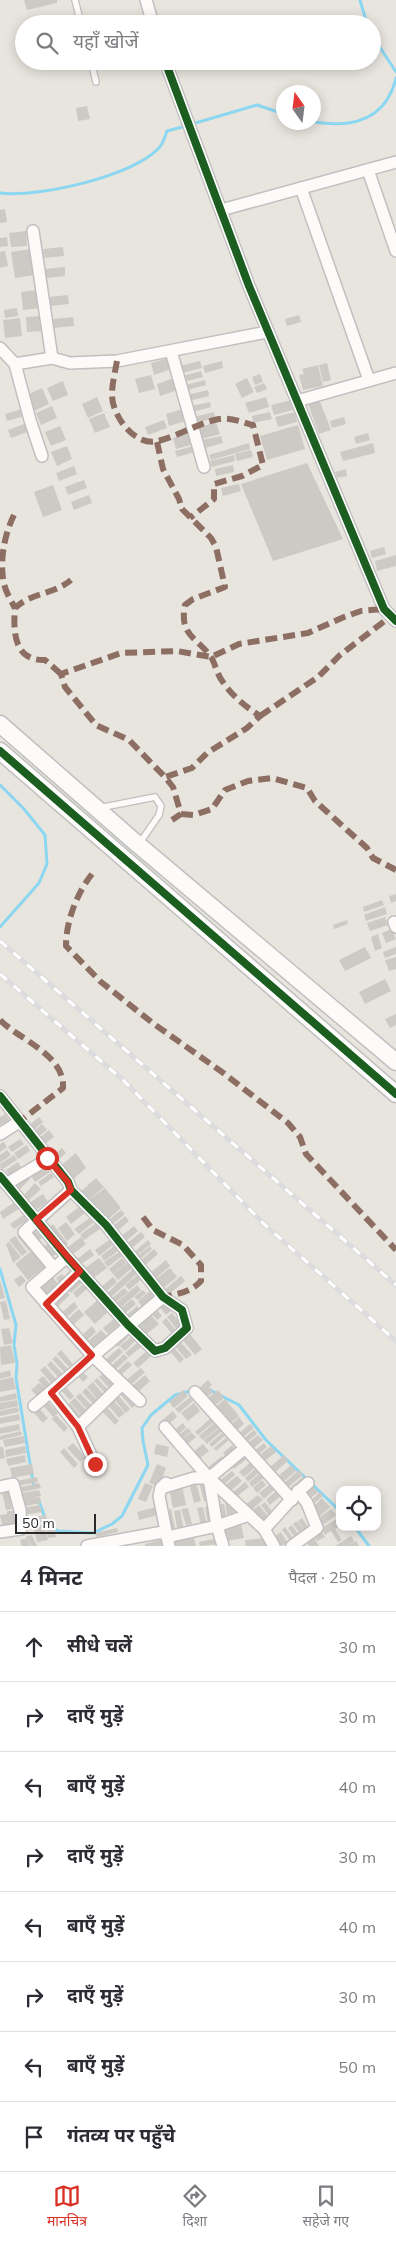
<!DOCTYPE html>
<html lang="hi">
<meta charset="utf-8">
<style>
:root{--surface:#fff;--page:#f7f7f7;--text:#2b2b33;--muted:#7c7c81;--line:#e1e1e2;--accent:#d93025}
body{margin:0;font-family:Mulish,"Noto Sans Devanagari",sans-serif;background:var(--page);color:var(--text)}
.controls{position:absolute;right:15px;bottom:15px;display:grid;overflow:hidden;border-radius:10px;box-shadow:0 2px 12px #0003}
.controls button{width:45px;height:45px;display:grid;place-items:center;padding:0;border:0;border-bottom:1px solid var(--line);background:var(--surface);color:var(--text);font:25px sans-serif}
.compass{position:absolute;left:276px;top:85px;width:45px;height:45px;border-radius:50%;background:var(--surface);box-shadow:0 2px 12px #0003;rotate:346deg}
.scale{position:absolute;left:15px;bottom:12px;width:81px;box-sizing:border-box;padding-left:5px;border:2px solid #292929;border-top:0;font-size:14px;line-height:18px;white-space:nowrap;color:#292929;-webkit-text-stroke:4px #fff;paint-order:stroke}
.stop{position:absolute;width:15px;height:15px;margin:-11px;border:4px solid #d93025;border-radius:50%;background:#fff}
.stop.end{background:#d93025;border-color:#fff;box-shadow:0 1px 5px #0008}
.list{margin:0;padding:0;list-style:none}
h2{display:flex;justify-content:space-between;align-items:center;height:65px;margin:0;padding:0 20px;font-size:21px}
h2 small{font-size:16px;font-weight:400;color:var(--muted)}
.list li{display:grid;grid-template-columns:32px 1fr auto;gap:15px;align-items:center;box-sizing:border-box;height:70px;padding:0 20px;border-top:1px solid var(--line)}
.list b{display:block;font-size:19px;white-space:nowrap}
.list em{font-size:16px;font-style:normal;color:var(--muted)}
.icon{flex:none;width:28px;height:28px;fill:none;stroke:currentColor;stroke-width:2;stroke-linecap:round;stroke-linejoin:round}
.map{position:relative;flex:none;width:396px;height:1546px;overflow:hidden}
.search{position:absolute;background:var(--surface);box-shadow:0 2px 12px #0003;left:15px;right:15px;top:15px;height:55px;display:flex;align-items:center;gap:12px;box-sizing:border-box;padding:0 18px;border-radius:28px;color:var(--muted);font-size:19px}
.sheet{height:625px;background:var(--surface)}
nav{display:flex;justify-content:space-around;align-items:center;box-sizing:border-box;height:70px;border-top:1px solid var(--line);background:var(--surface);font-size:14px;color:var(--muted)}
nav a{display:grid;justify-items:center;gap:2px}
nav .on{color:var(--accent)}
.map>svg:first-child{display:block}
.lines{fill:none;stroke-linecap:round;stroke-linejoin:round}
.stream{stroke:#8bd7f1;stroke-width:3}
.building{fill:#cdcac5}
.lane-casing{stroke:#c1c0c0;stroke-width:8}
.street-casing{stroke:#c1c0c0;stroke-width:14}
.secondary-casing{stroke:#c1c0c0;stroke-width:19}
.lane{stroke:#fcfbfa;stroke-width:5.5}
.street{stroke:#fcfbfa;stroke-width:11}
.secondary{stroke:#fcfbfa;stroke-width:16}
.rail-casing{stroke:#dcdcde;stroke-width:5}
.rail{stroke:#fff;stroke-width:3;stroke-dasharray:9;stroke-linecap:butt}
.quiet{stroke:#8d6e63;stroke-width:6;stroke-dasharray:12 6;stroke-linecap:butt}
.cycleway-casing{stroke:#fff;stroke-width:11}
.cycleway{stroke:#1b5e20;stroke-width:8}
.route{stroke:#d93025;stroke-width:6}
</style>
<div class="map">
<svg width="396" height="1546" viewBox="0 0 396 1546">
<rect width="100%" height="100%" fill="#e8e4de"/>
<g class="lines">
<g class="stream">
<polyline points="360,0 367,24"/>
<polyline points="372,35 396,72"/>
<path d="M314,122C352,128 386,120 396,78"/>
<polyline points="192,124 257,105 284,114"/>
<path d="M0,193C38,198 133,176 159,148C163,144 165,136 167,131L186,126"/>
<polyline points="0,785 24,809 45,835 47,864 39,883 0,927"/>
<polyline points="0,1269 16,1325 14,1345 17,1364 16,1378 34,1488"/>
<polyline points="208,1389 239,1405 266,1440 340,1511"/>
<polyline points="39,1501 45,1518"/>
<polyline points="51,1527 58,1531 93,1533 112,1524 122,1516 148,1465 143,1441 142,1428 151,1415 175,1395 194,1390"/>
<polyline points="355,1527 369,1546"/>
</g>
</g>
<g class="building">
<polygon points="24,0 57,0 57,3 27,10"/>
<polygon points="87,106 90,119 78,121 76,108"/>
<polygon points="5,209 7,222 0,223 0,210"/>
<polygon points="26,231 27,246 11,247 9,233"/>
<polygon points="7,237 8,246 0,247 0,238"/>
<polygon points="63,247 64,256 44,258 43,249"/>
<polygon points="31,249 35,275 15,278 11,252"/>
<polygon points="5,251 8,266 0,268 0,252"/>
<polygon points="65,267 65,276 46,278 45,269"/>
<polygon points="38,290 41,308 23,310 21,292"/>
<polygon points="68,295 69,304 49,306 49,297"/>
<polygon points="17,308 18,316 5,318 4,310"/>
<polygon points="299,315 301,322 287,326 285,319"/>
<polygon points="42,316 44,331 27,332 26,317"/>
<polygon points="73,317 74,326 54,328 53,319"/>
<polygon points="20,318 22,336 5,338 3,320"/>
<polygon points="168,358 171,369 154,375 151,363"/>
<polygon points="200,361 202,368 182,373 180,366"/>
<polygon points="222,361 223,368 205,373 203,366"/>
<polygon points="327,363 331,380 323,382 319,365"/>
<polygon points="318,365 323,386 303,390 299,375 304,374 302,369"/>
<polygon points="201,371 203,377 183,382 182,376"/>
<polygon points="260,374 263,382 255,385 252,377"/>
<polygon points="151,375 155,389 139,393 135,379"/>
<polygon points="174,378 178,390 160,396 157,384"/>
<polygon points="247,378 254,392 242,398 235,384"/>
<polygon points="205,380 206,385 187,390 186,385"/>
<polygon points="63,381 68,395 53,401 47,388"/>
<polygon points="264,383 267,389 257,393 254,387"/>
<polygon points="42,388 49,404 34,411 27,395"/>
<polygon points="208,390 209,396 189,401 187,395"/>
<polygon points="97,397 103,411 88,418 82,404"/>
<polygon points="266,397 269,407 249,413 245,403"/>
<polygon points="319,399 331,430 319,434 308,404"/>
<polygon points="291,400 293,410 274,415 271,405"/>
<polygon points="210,402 211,407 193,412 191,406"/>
<polygon points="52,406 57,418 41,425 36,413"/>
<polygon points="22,409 24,416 7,421 5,414"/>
<polygon points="183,409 186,421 169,426 166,414"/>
<polygon points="214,412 215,418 196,423 194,417"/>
<polygon points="270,412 272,419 253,423 252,416"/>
<polygon points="295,412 297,422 278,427 275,417"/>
<polygon points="104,413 110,427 95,433 89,419"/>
<polygon points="344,417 346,424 332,428 330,421"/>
<polygon points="164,420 167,428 148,435 145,427"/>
<polygon points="216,422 220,434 202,439 199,428"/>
<polygon points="27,423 30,431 11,438 8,430"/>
<polygon points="298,425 305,449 267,460 260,436"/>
<polygon points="60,426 66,440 51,446 45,432"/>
<polygon points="190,432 194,444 176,449 173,438"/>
<polygon points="368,433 370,440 356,444 354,437"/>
<polygon points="221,436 223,443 205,448 203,440"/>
<polygon points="249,443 250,449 211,460 209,455"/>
<polygon points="373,443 375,453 343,461 340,452"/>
<polygon points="67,446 72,459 57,466 51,452"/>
<polygon points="194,446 195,452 177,457 175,451"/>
<polygon points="251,450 253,457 237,461 235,454"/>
<polygon points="234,455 235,461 212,467 210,461"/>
<polygon points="307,463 343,539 273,561 241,484"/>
<polygon points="233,465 234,472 216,476 215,469"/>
<polygon points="74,466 77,474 59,481 56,473"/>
<polygon points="346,469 347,476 337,478 335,472"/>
<polygon points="84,480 87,488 68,495 65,487"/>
<polygon points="239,484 241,491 223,496 221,488"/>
<polygon points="53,485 62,510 43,517 34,492"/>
<polygon points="89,495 92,503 74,510 71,502"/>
<polygon points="384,547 386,554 372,558 370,551"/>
<polygon points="396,555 396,566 377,571 375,561"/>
<polygon points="396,894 396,901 391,903 389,896"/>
<polygon points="382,900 384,905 364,912 363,907"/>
<polygon points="385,907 387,914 366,921 364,915"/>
<polygon points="385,917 388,925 370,931 367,923"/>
<polygon points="347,920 348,924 334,929 333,925"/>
<polygon points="392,929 396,939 386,943 382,933"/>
<polygon points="378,934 382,948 375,951 371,937"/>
<polygon points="365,947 371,958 345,971 339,960"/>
<polygon points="396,947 396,954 385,958 383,952"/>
<polygon points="396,957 396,969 389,971 385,960"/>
<polygon points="385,979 391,991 365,1004 359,992"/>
<polygon points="396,1014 396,1025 390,1028 385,1019"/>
<polygon points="5,1114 9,1120 0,1125 0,1117"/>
<polygon points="39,1117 43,1122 30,1133 26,1128"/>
<polygon points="42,1124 47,1130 35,1139 31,1134"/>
<polygon points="49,1130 54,1137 42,1146 37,1140"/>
<polygon points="20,1139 24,1144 12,1152 8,1147"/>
<polygon points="4,1142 7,1147 0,1152 0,1144"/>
<polygon points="27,1145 30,1151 18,1159 14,1153"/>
<polygon points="62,1148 66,1153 56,1162 52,1157"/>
<polygon points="7,1150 11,1155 0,1163 0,1155"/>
<polygon points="76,1153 86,1168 71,1181 58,1168"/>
<polygon points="14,1155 17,1160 1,1170 0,1164"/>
<polygon points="18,1162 21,1167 9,1175 6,1170"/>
<polygon points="47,1166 50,1172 35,1182 31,1176"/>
<polygon points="51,1173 54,1177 41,1186 38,1182"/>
<polygon points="25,1174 30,1179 19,1190 14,1185"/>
<polygon points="96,1178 104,1187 87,1202 79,1193"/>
<polygon points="35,1183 41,1189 28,1201 23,1196"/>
<polygon points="105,1188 121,1208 105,1222 87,1202"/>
<polygon points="43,1194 48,1202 34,1211 29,1203"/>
<polygon points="15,1202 20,1208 3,1219 0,1212"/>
<polygon points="80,1206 85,1213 71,1224 66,1217"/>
<polygon points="121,1210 125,1214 109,1227 105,1223"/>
<polygon points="25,1214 29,1219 14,1229 10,1224"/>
<polygon points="125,1216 129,1221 115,1233 111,1228"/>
<polygon points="91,1217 94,1222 79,1234 74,1229"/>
<polygon points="66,1222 75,1234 67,1241 58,1228"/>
<polygon points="96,1223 100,1229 84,1240 80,1235"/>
<polygon points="53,1224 68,1244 63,1248 48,1228"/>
<polygon points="134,1226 138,1231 125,1242 120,1237"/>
<polygon points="35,1230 42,1238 37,1242 31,1233"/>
<polygon points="141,1232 145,1237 131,1249 126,1244"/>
<polygon points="21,1233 32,1248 29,1251 17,1236"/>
<polygon points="15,1236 27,1252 22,1256 9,1240"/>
<polygon points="81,1237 86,1244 72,1255 67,1248"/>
<polygon points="109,1240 113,1245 99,1256 95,1250"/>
<polygon points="148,1240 151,1244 136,1256 133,1253"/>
<polygon points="9,1242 21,1257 13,1263 6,1244"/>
<polygon points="48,1244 56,1254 50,1258 42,1248"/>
<polygon points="114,1246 118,1251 104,1261 101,1256"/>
<polygon points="150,1246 152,1249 139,1260 136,1257"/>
<polygon points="90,1249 94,1255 80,1265 76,1260"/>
<polygon points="154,1249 158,1254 144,1266 140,1261"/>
<polygon points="33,1250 46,1266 28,1280 15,1264"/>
<polygon points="119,1252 122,1256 108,1267 104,1262"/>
<polygon points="99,1258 107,1268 92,1279 84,1269"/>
<polygon points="122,1258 126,1263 113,1274 109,1269"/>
<polygon points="166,1260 170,1266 155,1279 150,1273"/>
<polygon points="128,1262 132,1268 118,1280 113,1274"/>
<polygon points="135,1267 139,1272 109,1299 105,1295"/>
<polygon points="170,1268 177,1277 162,1289 155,1280"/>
<polygon points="62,1274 66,1279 60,1284 56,1278"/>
<polygon points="139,1274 143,1278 129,1290 125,1285"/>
<polygon points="21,1275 26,1281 19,1287 14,1280"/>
<polygon points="51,1275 59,1285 45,1297 37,1286"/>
<polygon points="181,1276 185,1281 168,1295 164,1290"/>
<polygon points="80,1277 84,1281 71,1293 67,1288"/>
<polygon points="113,1277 117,1282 104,1293 100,1288"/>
<polygon points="0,1280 5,1298 0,1299"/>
<polygon points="86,1281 90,1286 77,1298 73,1293"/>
<polygon points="137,1285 141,1290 118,1310 114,1305"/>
<polygon points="124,1288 128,1292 114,1304 110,1300"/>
<polygon points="65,1290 70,1295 55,1309 50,1303"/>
<polygon points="143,1290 146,1293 138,1300 134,1297"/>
<polygon points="151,1290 157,1296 143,1308 138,1301"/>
<polygon points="100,1298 110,1310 95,1324 84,1312"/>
<polygon points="132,1299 136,1304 122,1316 118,1311"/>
<polygon points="163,1299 172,1310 166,1315 157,1304"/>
<polygon points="6,1301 10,1319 4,1320 0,1302"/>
<polygon points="74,1302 78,1307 65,1319 60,1314"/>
<polygon points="137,1306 142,1311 128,1322 124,1317"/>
<polygon points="154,1306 162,1316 157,1320 149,1311"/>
<polygon points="79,1309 84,1315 72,1326 67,1320"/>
<polygon points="148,1312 159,1324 143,1337 133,1325"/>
<polygon points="172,1313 183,1326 178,1331 167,1317"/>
<polygon points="115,1318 120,1324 108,1334 103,1328"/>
<polygon points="166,1318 177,1332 173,1335 162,1322"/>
<polygon points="92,1326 96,1332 85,1342 80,1337"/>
<polygon points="9,1328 13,1343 4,1345 1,1329"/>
<polygon points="101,1330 108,1337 93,1350 87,1342"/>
<polygon points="128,1330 131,1334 118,1347 114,1342"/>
<polygon points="188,1332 202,1349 195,1355 181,1338"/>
<polygon points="132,1336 136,1340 125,1351 120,1346"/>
<polygon points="179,1340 192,1355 186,1359 173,1344"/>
<polygon points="137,1343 141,1347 129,1357 125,1353"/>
<polygon points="11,1345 15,1363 1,1365 0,1347"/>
<polygon points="172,1345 184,1359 180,1363 168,1349"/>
<polygon points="119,1348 123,1352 107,1367 103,1362"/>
<polygon points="61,1350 73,1364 69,1367 57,1354"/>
<polygon points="148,1350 152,1355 138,1368 133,1363"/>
<polygon points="124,1354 128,1358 114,1371 110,1367"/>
<polygon points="56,1356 68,1369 64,1372 52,1359"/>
<polygon points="51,1361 63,1374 59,1378 47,1365"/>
<polygon points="128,1361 132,1365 119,1377 115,1373"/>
<polygon points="45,1366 57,1380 52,1384 40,1370"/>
<polygon points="141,1368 145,1372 130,1386 125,1381"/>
<polygon points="10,1370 11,1376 0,1379 0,1373"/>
<polygon points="81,1371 88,1377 83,1382 77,1375"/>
<polygon points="105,1372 116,1385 111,1390 99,1377"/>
<polygon points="145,1375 150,1381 137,1393 131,1387"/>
<polygon points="43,1376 50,1384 45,1389 38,1380"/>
<polygon points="13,1377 16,1389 0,1392 0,1380"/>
<polygon points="97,1378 109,1391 106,1394 94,1381"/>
<polygon points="208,1380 212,1385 209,1387 213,1392 203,1400 198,1389"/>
<polygon points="93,1382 104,1395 98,1400 87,1387"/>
<polygon points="39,1383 45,1389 37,1396 31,1390"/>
<polygon points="64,1385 74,1396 70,1400 60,1389"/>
<polygon points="86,1388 98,1401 94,1405 82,1392"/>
<polygon points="122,1390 136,1405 132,1408 119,1393"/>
<polygon points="183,1390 188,1396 174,1408 169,1402"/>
<polygon points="218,1390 224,1398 212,1408 205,1400"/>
<polygon points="16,1393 17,1399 0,1402 0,1397"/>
<polygon points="80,1393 92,1406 88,1410 76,1397"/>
<polygon points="117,1394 130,1409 126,1413 113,1398"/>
<polygon points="190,1397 193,1401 179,1413 175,1409"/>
<polygon points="75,1398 87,1411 82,1416 70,1402"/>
<polygon points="225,1399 239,1416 227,1426 220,1417 225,1413 219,1417 213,1409"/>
<polygon points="17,1400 18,1406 0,1410 0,1403"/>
<polygon points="46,1400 58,1413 53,1417 42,1404"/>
<polygon points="113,1400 125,1413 119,1418 108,1405"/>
<polygon points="70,1403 81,1416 76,1421 65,1408"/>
<polygon points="194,1403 200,1411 188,1421 181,1413"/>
<polygon points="18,1407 19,1412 0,1416 0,1411"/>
<polygon points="38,1407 48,1418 43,1423 33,1412"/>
<polygon points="107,1407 119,1421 115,1425 102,1411"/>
<polygon points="173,1411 177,1417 166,1426 161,1421"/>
<polygon points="19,1414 20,1420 0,1424 0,1418"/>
<polygon points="56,1415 68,1428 64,1432 52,1419"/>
<polygon points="212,1417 215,1421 198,1435 195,1432"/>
<polygon points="239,1417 244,1424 233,1433 228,1427"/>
<polygon points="183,1423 186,1428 175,1437 172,1432"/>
<polygon points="214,1423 218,1428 203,1440 199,1436"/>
<polygon points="19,1424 20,1430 0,1434 0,1428"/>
<polygon points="250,1424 254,1428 239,1440 236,1436"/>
<polygon points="188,1428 191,1431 178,1442 175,1438"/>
<polygon points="219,1428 222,1431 207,1444 204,1440"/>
<polygon points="254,1430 257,1434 242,1446 239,1442"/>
<polygon points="21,1431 22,1435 0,1440 0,1436"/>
<polygon points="191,1432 196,1437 184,1447 179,1441"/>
<polygon points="222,1433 225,1436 212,1447 209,1444"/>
<polygon points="258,1435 263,1440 249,1452 244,1446"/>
<polygon points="24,1436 25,1443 5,1447 3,1440"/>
<polygon points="227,1437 229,1440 216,1451 214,1448"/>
<polygon points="73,1443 86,1457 80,1462 67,1448"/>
<polygon points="264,1443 267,1447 255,1457 252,1453"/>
<polygon points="156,1444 169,1447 167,1457 154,1454"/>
<polygon points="203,1444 209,1451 198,1460 192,1453"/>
<polygon points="232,1445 237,1450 227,1458 223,1453"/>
<polygon points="25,1446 26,1453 6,1457 5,1450"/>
<polygon points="271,1446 276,1452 262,1463 257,1457"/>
<polygon points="0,1447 3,1447 5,1458 0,1459"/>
<polygon points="64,1448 78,1464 74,1468 60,1452"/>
<polygon points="244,1453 248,1458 234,1469 230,1464"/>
<polygon points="25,1455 26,1462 8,1466 6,1459"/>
<polygon points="284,1455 288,1461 273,1474 268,1469"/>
<polygon points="222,1456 225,1460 209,1473 206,1469"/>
<polygon points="252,1461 257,1466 244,1477 239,1472"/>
<polygon points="32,1464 34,1474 12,1478 10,1468"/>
<polygon points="157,1464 166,1468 159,1487 149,1483"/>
<polygon points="291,1465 296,1471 281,1484 276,1478"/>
<polygon points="255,1469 259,1473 248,1482 245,1478"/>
<polygon points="299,1470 303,1475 286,1489 282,1485"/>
<polygon points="232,1471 235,1475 221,1487 217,1483"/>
<polygon points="261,1472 265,1477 252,1487 249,1483"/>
<polygon points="237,1476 242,1481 228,1493 223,1487"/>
<polygon points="37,1477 38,1482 17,1486 16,1481"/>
<polygon points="303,1477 307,1481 295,1491 291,1487"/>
<polygon points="262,1480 266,1485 257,1493 253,1488"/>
<polygon points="196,1482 201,1501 194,1503 189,1483"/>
<polygon points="205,1482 210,1500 204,1501 199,1483"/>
<polygon points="245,1482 249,1487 235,1498 231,1494"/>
<polygon points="273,1482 277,1487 264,1499 259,1493"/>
<polygon points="39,1483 41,1488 18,1493 17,1488"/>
<polygon points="145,1483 153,1486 146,1502 138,1499"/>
<polygon points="310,1483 318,1492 308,1500 301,1492"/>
<polygon points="182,1485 186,1505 173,1508 169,1488"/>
<polygon points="278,1489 283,1494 270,1505 266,1500"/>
<polygon points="8,1490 12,1509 6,1510 2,1492"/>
<polygon points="39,1490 41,1496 29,1499 40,1497 41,1503 21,1507 18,1494"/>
<polygon points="320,1492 323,1496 312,1505 309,1502"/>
<polygon points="258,1495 263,1500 250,1511 245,1505"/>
<polygon points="322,1498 330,1507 318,1518 311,1509"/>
<polygon points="232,1500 235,1513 227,1515 225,1502"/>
<polygon points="265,1502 274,1514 270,1517 261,1505"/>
<polygon points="224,1504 227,1521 221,1523 218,1505"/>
<polygon points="40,1505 42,1512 23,1515 22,1508"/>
<polygon points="259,1505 270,1519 264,1524 253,1510"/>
<polygon points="211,1506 215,1524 208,1525 205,1507"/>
<polygon points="156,1507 158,1515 139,1520 137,1512"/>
<polygon points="203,1507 207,1525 201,1526 197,1508"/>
<polygon points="188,1508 192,1524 186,1525 181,1509"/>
<polygon points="171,1509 175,1528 169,1529 165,1510"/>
<polygon points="331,1509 336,1515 321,1527 316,1520"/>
<polygon points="180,1510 184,1531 178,1532 174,1511"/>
<polygon points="7,1511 16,1511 20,1528 3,1529 0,1515 7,1514"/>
<polygon points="46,1515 47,1521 23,1526 22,1520"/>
<polygon points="302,1518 310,1530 306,1533 298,1521"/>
<polygon points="337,1519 340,1526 335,1529 342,1540 338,1542 331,1531 325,1535 321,1528"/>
<polygon points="297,1521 306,1533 302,1536 293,1524"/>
<polygon points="53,1522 56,1537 48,1538 45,1523"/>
<polygon points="44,1524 48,1540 37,1542 33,1526"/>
<polygon points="241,1524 244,1538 222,1542 220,1528"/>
<polygon points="292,1525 301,1538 297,1541 288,1528"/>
<polygon points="285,1527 296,1542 293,1544 282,1530"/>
<polygon points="117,1528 118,1532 96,1537 95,1533"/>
<polygon points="320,1529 325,1537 317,1541 313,1534"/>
<polygon points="281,1532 288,1544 279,1546 274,1537"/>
<polygon points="193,1534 196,1546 176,1546 174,1539"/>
<polygon points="312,1534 319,1546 309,1546 305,1539"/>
<polygon points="32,1535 37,1546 31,1546 26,1536"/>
<polygon points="351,1536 354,1541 349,1545 356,1541 359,1546 335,1546"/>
<polygon points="27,1538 30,1546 22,1546 20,1540"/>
<polygon points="218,1538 220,1544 200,1546 199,1542"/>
<polygon points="266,1538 267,1546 246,1546 245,1540"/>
<polygon points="162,1539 164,1546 145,1546 145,1544"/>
</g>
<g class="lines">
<g class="lane-casing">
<g id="lane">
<polyline points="75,0 81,24"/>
<polyline points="91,61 96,82"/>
<polyline points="99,808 155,797 161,806 159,815 139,844"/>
</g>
</g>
<g class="street-casing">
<g id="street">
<polyline points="146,0 153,24"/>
<polyline points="165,61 249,286 384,609 396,621"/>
<polyline points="368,170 396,251"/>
<polyline points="301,188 369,380"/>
<polyline points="221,210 396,162"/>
<polyline points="33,231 52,358"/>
<polyline points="0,348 15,364 52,358 70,363 117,361 267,332"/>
<polyline points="171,351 204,467"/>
<polyline points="15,364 30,420 42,456"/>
<polyline points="297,401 396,373"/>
<polyline points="394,922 396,927"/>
<polyline points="0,1096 68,1182 71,1190 106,1225 163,1297 182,1310 187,1328 165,1348 155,1351 128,1325 67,1257 0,1176"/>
<polyline points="0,1134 19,1122"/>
<polyline points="6,1184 48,1159"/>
<polyline points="67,1257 32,1287 92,1355 140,1401"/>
<polyline points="54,1268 24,1232 71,1190"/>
<polyline points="46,1304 80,1271"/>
<polyline points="195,1392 292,1500"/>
<polyline points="51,1393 78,1427 95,1464"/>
<polyline points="34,1406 163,1297"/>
<polyline points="78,1427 121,1385"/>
<path d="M165,1427L209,1478L264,1529C279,1514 292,1496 308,1483"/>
<polyline points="209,1478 217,1526 223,1546"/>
<polyline points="166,1483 161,1488 159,1496 169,1546"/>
<polyline points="0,1487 13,1484 20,1510 21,1529 0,1532"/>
<polyline points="161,1488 194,1478 209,1478 244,1449"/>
<polyline points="264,1529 274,1546"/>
<polyline points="87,1546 163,1532 167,1537 217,1526 249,1515"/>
<polyline points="292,1546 317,1528 307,1503 298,1491"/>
</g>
</g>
<g class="secondary-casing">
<g id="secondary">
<polyline points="0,724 135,842 396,1062"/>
<polyline points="0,751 396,1094"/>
</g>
</g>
<use href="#lane" class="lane"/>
<use href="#street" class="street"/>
<use href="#secondary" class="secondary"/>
<g class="rail-casing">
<g id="rail">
<polyline points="0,941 396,1285"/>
<polyline points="0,974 123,1080 264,1224 396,1341"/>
</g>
</g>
<use href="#rail" class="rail"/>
<g class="quiet">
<path d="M117,361C115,372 112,384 112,395C112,416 135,447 158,441C179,436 198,423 219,419C230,417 242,422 253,425L263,465L242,476L214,484V499L190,518"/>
<path d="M157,442L163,469L179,499L182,509L211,538L216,547L225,587L193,599L185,605C179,636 197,637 211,657C216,665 217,675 223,682C232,696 246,707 260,716L247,728L207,753L192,768L165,777"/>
<path d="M14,515C5,533 0,558 3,578C4,589 10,599 15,608"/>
<path d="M61,674L45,660C14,661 13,632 15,608C32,592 53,595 71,580"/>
<polyline points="260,716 318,677 340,655 390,617"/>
<polyline points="181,814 194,815 212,809 225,790 248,781 272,778 307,788 315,801 367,848 373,858 396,870"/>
<polyline points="172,820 181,814 173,787 165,777 129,740 96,725 65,687 61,674 121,653 177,651 211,657 239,644 308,633 344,617 361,611 384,609"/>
<path d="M92,874C77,893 66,921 66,946L101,982L154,1024L222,1072L288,1123L300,1137L306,1154L396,1250"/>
<path d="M0,1020C20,1040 65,1055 63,1088L19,1122"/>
<path d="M143,1217L153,1230L183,1245L201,1265V1281C191,1292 178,1294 163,1297"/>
</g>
<g class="cycleway-casing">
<g id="cycleway">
<polyline points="165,61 249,286 384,609 396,621"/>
<polyline points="0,751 396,1094"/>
<polyline points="0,1096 68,1182 71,1190 106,1225 163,1297 182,1310 187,1328 165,1348 155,1351 128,1325 67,1257 0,1176"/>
</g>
</g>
<use href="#cycleway" class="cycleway"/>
</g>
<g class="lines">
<polyline class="route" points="47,1158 68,1182 71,1190 36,1220 80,1271 46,1304 92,1355 51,1393 78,1427 95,1464"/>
</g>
</svg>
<div class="controls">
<button><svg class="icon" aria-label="locate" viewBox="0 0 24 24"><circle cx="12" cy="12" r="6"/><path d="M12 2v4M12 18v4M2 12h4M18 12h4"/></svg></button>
</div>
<svg class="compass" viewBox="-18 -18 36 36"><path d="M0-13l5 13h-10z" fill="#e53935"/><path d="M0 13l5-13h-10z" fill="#7c7c81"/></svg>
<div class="scale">50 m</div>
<div class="stop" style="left:47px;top:1158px"></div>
<div class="stop end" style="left:95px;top:1464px"></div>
<div class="search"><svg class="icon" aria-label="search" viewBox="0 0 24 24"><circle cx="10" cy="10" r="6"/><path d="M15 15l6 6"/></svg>यहाँ खोजें</div>
</div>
<section class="sheet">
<h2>4 मिनट<small>पैदल · 250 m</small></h2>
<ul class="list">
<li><svg class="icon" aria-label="ahead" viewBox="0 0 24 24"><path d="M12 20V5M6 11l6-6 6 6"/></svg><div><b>सीधे चलें</b></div><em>30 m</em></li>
<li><svg class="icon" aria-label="right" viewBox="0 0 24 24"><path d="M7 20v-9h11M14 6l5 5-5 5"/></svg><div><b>दाएँ मुड़ें</b></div><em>30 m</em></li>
<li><svg class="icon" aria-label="left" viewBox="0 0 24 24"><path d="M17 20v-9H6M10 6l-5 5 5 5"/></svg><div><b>बाएँ मुड़ें</b></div><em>40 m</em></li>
<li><svg class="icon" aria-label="right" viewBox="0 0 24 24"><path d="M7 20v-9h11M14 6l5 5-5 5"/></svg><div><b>दाएँ मुड़ें</b></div><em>30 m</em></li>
<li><svg class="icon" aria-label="left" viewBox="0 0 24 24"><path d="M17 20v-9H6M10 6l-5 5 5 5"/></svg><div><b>बाएँ मुड़ें</b></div><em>40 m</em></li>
<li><svg class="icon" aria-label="right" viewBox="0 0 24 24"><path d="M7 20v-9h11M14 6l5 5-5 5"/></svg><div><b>दाएँ मुड़ें</b></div><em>30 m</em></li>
<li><svg class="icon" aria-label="left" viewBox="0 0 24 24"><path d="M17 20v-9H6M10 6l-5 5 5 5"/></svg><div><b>बाएँ मुड़ें</b></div><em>50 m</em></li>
<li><svg class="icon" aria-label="arrive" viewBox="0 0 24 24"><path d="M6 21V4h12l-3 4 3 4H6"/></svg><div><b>गंतव्य पर पहुँचे</b></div></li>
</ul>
</section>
<nav>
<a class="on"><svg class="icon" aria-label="map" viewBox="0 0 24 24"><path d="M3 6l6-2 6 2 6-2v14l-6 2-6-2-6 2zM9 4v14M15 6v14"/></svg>मानचित्र</a>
<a><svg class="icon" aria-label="directions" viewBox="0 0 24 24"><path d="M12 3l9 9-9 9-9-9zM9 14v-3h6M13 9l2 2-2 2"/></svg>दिशा</a>
<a><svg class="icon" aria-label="saved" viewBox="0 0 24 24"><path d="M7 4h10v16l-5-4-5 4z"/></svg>सहेजे गए</a>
</nav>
